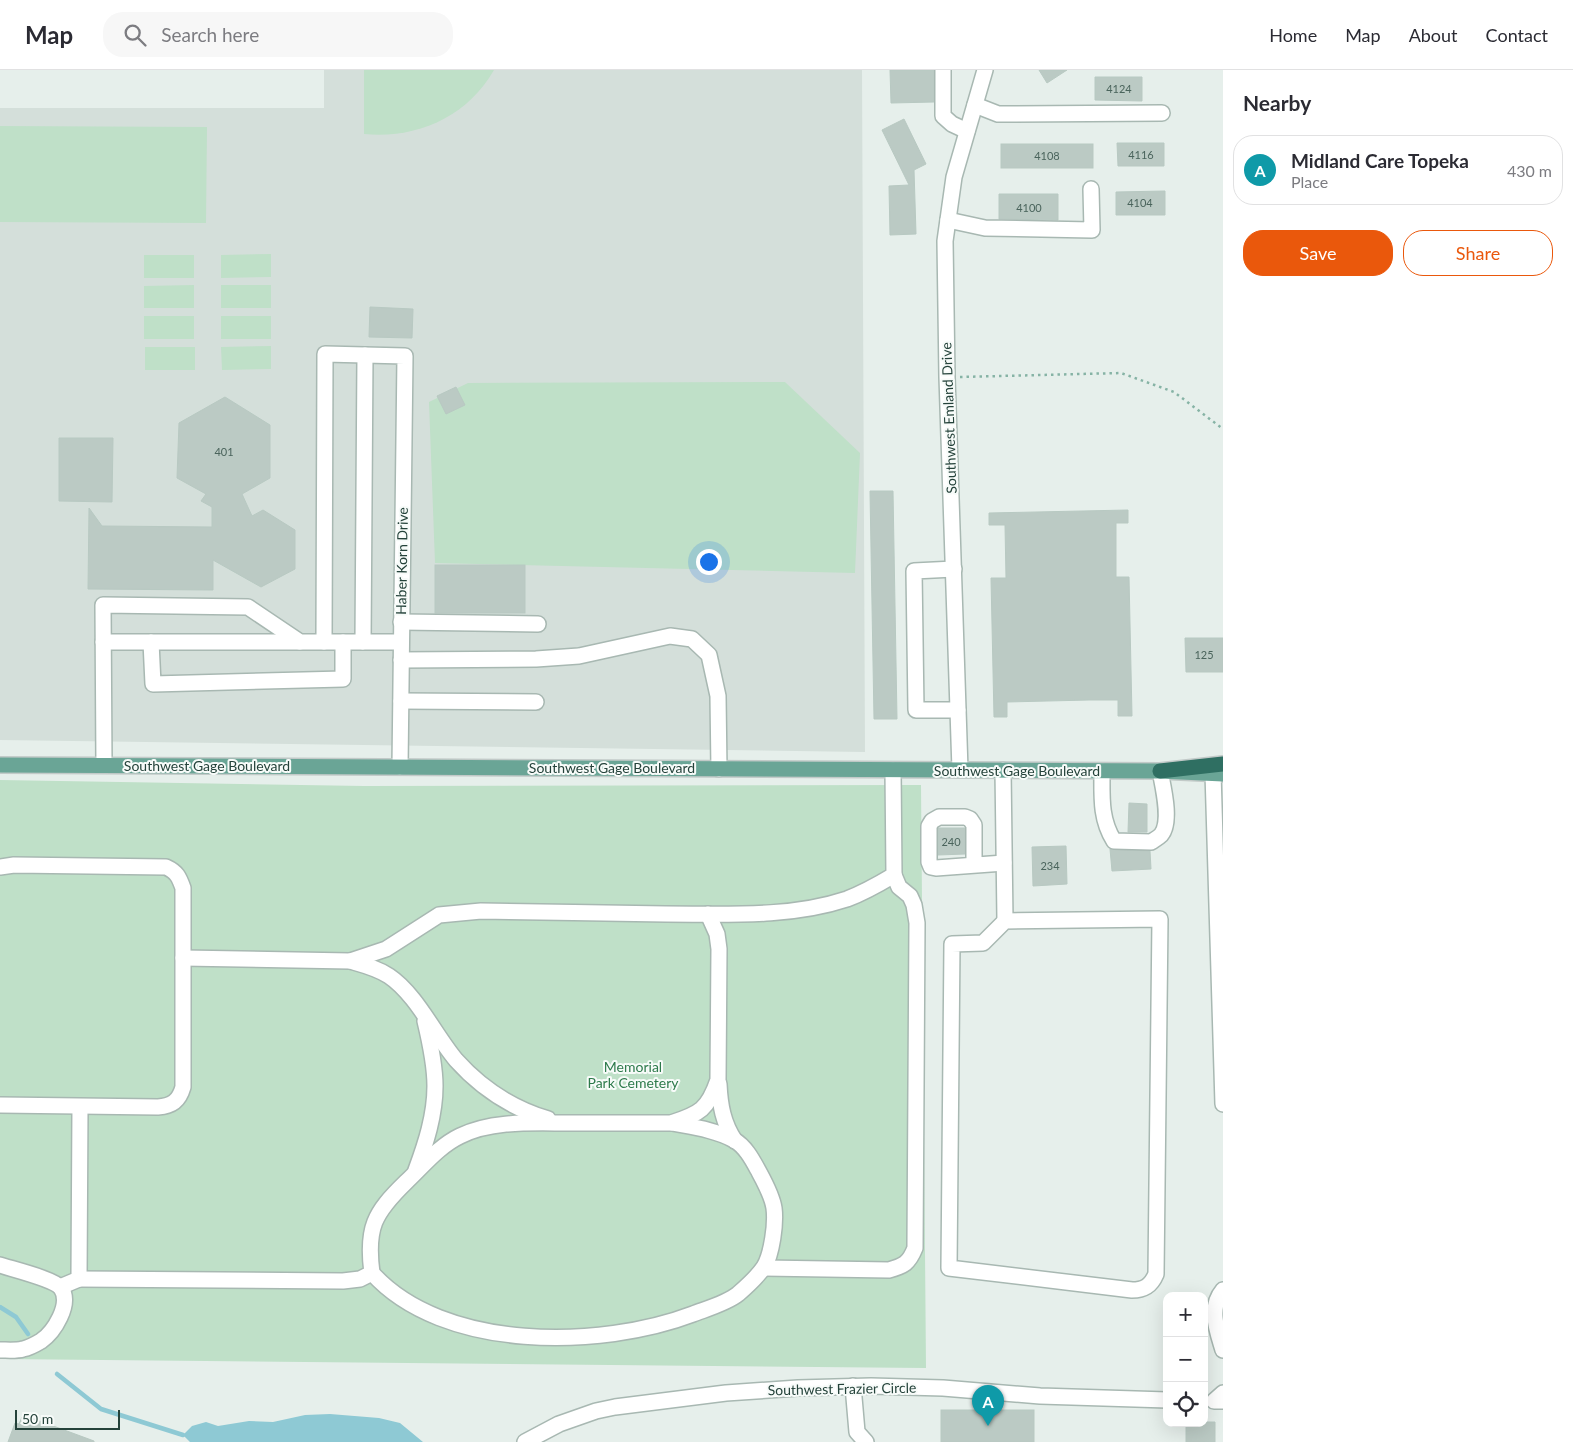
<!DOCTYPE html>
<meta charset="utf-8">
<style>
:root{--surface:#fff;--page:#f7f7f7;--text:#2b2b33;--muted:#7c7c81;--line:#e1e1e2;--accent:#ea580c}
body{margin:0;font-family:Lato,sans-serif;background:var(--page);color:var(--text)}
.controls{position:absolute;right:15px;bottom:15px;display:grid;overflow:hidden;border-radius:10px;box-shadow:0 5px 20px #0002}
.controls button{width:45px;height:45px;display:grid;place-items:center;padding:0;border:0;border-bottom:1px solid var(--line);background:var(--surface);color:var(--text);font:25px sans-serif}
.scale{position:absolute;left:15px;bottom:12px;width:105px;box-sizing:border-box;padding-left:5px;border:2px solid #24423a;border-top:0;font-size:14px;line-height:18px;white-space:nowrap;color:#24423a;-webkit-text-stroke:4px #f7fbf9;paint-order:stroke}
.you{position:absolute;left:708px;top:491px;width:18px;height:18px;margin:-12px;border:4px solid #fff;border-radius:50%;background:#1a73e8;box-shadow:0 0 0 8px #1a73e833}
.badge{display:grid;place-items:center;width:32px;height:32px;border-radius:50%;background:var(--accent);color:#fff;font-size:16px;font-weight:700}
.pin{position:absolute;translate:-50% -41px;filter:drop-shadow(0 1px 2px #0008)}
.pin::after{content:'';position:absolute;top:26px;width:18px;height:15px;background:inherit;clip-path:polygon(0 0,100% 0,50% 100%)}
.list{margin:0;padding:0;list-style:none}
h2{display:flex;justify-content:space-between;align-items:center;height:65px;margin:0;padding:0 20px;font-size:21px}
h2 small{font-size:16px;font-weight:400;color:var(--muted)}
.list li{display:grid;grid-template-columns:32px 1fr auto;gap:15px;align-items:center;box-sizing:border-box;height:70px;margin:0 10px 10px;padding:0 10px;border:1px solid var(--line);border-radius:20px}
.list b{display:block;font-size:19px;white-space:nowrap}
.list p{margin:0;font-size:16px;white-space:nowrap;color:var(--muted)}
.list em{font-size:16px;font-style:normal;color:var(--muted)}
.actions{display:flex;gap:10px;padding:15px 20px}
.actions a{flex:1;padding:11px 0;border:1px solid var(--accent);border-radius:20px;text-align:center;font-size:18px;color:var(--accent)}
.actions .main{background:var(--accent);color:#fff}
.icon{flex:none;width:28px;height:28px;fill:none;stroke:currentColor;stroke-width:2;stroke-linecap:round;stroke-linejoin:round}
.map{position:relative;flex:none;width:1223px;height:1372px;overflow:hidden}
header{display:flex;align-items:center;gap:30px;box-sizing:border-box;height:70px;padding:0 25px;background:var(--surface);border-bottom:1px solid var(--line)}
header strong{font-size:24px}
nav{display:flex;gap:28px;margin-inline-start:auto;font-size:18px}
.search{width:350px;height:45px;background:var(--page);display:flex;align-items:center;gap:12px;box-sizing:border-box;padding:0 18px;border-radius:20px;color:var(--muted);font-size:19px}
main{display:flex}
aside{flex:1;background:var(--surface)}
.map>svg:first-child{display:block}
.built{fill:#d4dfda}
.green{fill:#bfe0c8}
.water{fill:#8ec9d4}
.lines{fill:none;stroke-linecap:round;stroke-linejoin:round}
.stream{stroke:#8ec9d4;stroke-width:4.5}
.building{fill:#bbcac4;stroke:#b8c9c2}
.minor-casing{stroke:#a8b8b2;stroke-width:18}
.major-casing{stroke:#c2cac8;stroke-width:18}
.highway-casing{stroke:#c2cac8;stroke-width:18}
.path{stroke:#86b3a5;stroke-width:2.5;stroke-dasharray:2.5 4;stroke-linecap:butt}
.minor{stroke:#fff;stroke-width:15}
.major{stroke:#6aa596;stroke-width:15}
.highway{stroke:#2f6f62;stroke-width:15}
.labels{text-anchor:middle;stroke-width:4;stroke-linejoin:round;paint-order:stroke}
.number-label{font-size:11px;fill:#4a645c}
.street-label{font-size:14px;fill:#24423a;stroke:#f7fbf9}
.park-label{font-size:14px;fill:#2d7a4b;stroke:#f7fbf9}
</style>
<header>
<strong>Map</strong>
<div class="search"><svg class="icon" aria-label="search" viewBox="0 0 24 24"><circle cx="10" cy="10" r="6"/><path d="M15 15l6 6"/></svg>Search here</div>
<nav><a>Home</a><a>Map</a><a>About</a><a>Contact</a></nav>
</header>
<main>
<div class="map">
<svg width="1223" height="1372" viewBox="0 0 1223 1372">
<rect width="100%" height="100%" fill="#e6efeb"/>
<polygon class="built" points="324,0 862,0 865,682 0,670 0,38 324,38"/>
<g class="green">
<path d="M364,0H494C467,47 417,69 364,64Z"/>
<polygon points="0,56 207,57 206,153 0,152"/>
<polygon points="271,184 271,207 221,208 221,185"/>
<rect x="144" y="185" width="50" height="23"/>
<polygon points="194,215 194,238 144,238 144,216"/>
<rect x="221" y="215" width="50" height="23"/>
<rect x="144" y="246" width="50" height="23"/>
<rect x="221" y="246" width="50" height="23"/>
<polygon points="271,276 271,299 222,300 221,277"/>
<rect x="145" y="277" width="50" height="23"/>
<polygon points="785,312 860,383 855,503 435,493 429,332 468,313"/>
<polygon points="0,710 364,716 921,715 926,1298 0,1289"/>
</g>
<polygon class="water" points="330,1344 379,1348 400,1353 423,1372 190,1372 183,1365 192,1356 206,1352 218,1356 249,1351 273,1352 305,1345"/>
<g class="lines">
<g class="stream">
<polyline points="0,1237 16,1247 28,1264"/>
<polyline points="57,1304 101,1339 183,1365"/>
</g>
</g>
<g class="building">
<polygon points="890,0 934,0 934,32 891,33"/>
<polygon points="1039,0 1067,0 1047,13"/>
<polygon points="1095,7 1142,7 1142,31 1095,30"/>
<polygon points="904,49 926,94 914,100 916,164 890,165 889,116 909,115 882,60"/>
<polygon points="1117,73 1164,73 1164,96 1118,96"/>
<rect x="1001" y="74" width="92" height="24"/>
<polygon points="1165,121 1165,145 1116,145 1116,122"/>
<polygon points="999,124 1058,124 1058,150 999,149"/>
<polygon points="370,237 413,239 412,268 369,267"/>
<polygon points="456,317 465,335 446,344 437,326"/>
<polygon points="225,327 270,355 270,408 242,424 252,446 263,440 295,460 295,499 261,517 213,490 213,520 88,519 89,438 102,456 212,457 212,437 201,431 206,424 177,408 179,353"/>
<polygon points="59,368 113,368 112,432 59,431"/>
<polygon points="870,421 893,421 897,649 874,649"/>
<polygon points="1128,440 1128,453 1116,453 1116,507 1129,507 1132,646 1118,646 1118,630 1089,630 1007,632 1007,647 994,647 991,508 1006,508 1005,455 989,455 989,443"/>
<rect x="435" y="495" width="90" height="48"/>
<polygon points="1185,568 1223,568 1223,602 1186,602"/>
<polygon points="1129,733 1147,734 1147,762 1128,762"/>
<polygon points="938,758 965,758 965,784 938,785"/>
<polygon points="1066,776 1067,814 1033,816 1032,777"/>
<polygon points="1110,779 1150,781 1151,799 1112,801"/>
<rect x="941" y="1340" width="93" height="32"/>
<polygon points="22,1347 29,1350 29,1347 94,1371 94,1372 8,1372 15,1353 19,1354"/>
<polygon points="1204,1352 1215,1352 1215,1372 1186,1372 1186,1353"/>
</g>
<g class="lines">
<g class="minor-casing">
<g id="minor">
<polyline points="943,0 943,46 952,54 967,61"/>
<polyline points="975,35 998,44 1162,43"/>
<polyline points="948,150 985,158 1092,160 1091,119"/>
<polyline points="954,499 914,501 916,640 958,640"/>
<polyline points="401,552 538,554"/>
<polyline points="103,572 300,572"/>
<polyline points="151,572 153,614 343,609 343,572"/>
<polyline points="324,572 325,284 405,286 400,697"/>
<polyline points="363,572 365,285"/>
<polyline points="401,590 536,589 579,586 670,566 692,569 709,585 718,626 719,699"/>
<polyline points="401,631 536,632"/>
<polyline points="104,695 103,535 248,537 300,572 401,572"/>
<polyline points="960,700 947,307 945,171 954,107 985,0"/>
<polyline points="1003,700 1005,851"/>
<path d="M1102,701C1102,726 1100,749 1114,771L1151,772C1154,770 1158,768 1161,765C1172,752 1163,717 1160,701"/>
<polyline points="1213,703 1223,1034"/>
<polyline points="974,795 974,755 970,749 965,747 939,747 932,751 929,756 929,792 931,797 936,798 1004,793"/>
<path d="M0,797L14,795L166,797C177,802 179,807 183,818V1017C179,1031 172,1036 158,1037L0,1035"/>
<path d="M1160,849L1156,1204C1151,1216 1144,1220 1132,1220L949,1198L952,874L983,873L1005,851Z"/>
<path d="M183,888L350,891C364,895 377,898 389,906C416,924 435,965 456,990C482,1019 511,1038 548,1049"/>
<path d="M350,891L386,879L439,845L481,841C543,842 604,843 666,844C725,844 790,848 847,829C863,823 879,814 894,805L893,700"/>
<path d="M719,1014C720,1035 723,1053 735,1071"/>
<path d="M416,1100C426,1073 435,1045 435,1016C435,994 430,972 425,951"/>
<path d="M0,1195C12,1199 54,1209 61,1218C72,1234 54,1262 41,1271C36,1274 28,1278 23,1279C16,1281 7,1280 0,1280"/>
<path d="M764,1198L889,1200C904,1196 909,1193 915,1178L917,853L914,835L910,826L899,817L894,805"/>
<path d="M372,1203C443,1282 601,1279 693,1244C706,1239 727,1233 738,1224C746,1217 758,1206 764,1197C772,1184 776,1153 774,1138C772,1125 764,1111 758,1100C752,1089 745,1076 734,1070C716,1060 693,1057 672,1053"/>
<path d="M79,1209L343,1211L360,1209L372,1203C366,1158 374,1143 406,1112C423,1096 439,1076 460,1066C492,1050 534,1053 569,1053C603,1053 637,1053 671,1053C700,1044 708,1039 718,1010L719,879L717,864L708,844"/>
<polyline points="60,1217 79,1209 80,1037"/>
<path d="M1223,1220C1208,1238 1217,1260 1223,1280"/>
<polyline points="853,1316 857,1362 866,1372"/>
<polyline points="1223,1323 1214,1331 1223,1331"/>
<polyline points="525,1372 559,1354 596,1341 615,1337 726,1323 798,1318 871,1316 943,1318 1040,1326 1167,1330"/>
</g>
</g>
<g class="major-casing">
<polyline id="major" points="0,695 1160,701 1223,704"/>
</g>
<g class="highway-casing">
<polyline id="highway" points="1160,701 1223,694"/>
</g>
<polyline class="path" points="960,307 1121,303 1174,322 1223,359"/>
<use href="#minor" class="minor"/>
<use href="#major" class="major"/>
<use href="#highway" class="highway"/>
</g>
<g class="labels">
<g class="number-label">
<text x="1119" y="23">4124</text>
<text x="1141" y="89">4116</text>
<text x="1047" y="90">4108</text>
<text x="1140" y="137">4104</text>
<text x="1029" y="142">4100</text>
<text x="224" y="386">401</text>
<text x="1204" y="589">125</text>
<text x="951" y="776">240</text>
<text x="1050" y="800">234</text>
</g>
<g class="street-label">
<text transform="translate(949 348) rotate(-92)" y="5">Southwest Emland Drive</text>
<text transform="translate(402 491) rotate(-89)" y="5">Haber Korn Drive</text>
<text x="207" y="701">Southwest Gage Boulevard</text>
<text x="612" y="703">Southwest Gage Boulevard</text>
<text x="1017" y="706">Southwest Gage Boulevard</text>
<text transform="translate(842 1319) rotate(-1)" y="5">Southwest Frazier Circle</text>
</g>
<g class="park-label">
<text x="633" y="1002">Memorial<tspan x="633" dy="16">Park Cemetery</tspan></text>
</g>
</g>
</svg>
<div class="controls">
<button>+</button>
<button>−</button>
<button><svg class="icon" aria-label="locate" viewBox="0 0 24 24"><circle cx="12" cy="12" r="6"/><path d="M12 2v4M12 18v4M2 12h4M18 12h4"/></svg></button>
</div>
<div class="scale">50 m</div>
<div class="you"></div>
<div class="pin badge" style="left:988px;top:1356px;background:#0f9aa8">A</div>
</div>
<aside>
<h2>Nearby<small></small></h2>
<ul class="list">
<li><span class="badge" style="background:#0f9aa8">A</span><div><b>Midland Care Topeka</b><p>Place</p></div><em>430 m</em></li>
</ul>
<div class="actions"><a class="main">Save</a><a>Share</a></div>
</aside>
</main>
